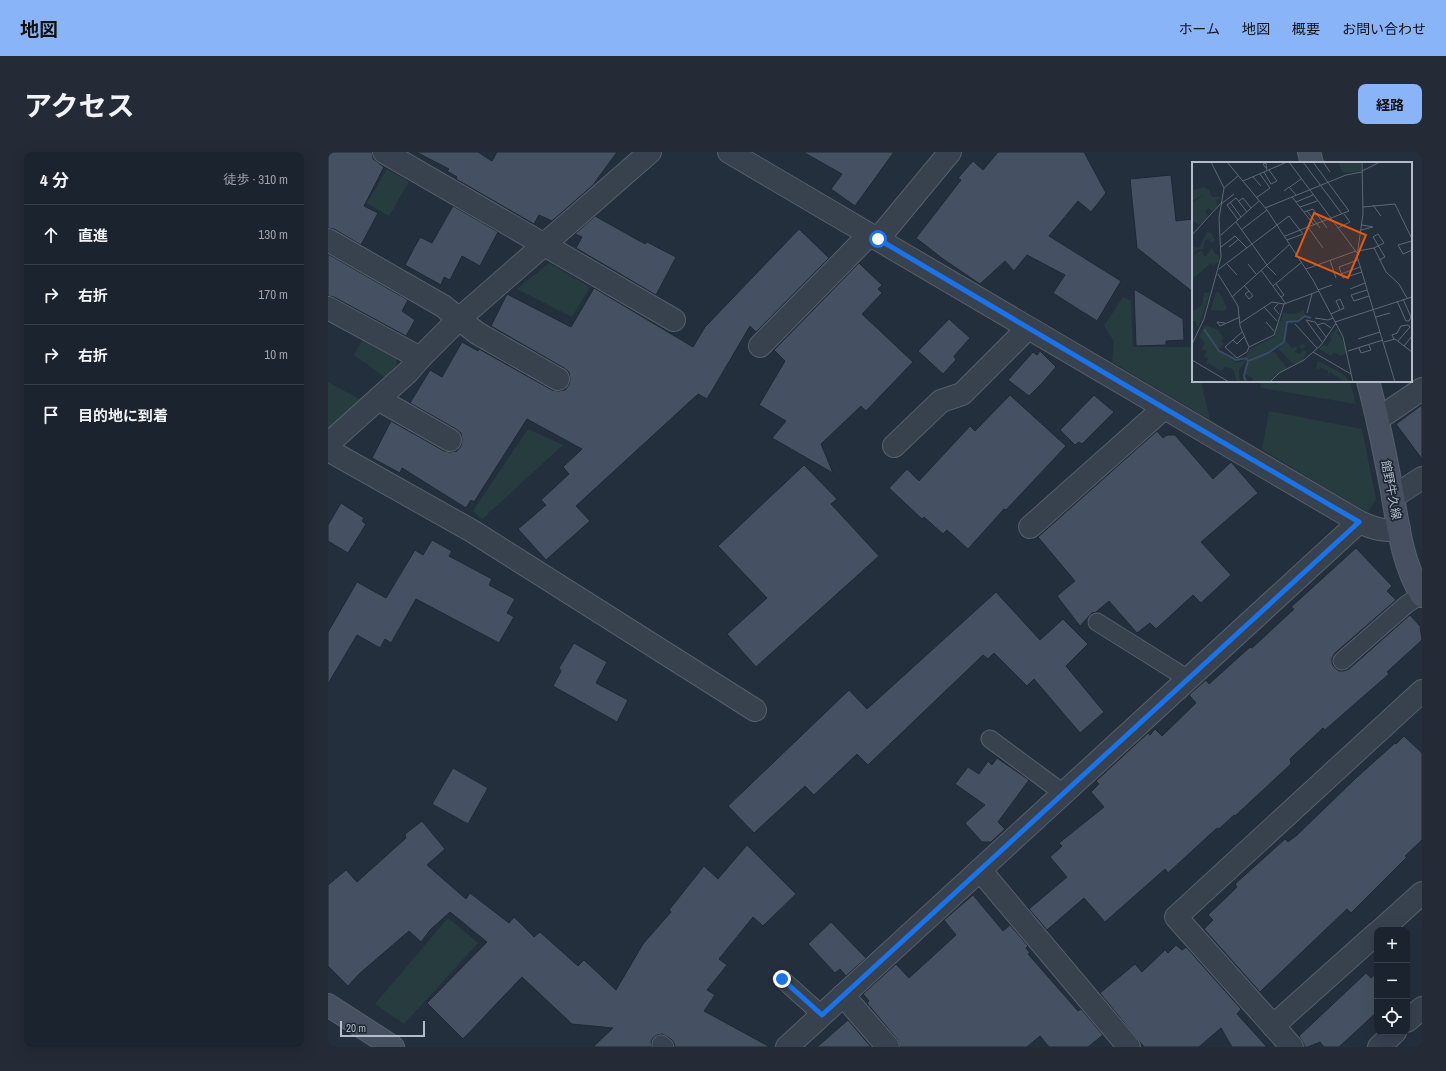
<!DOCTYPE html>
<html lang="ja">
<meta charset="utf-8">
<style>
:root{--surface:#1b232e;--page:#242b36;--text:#f1f3f6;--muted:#a0a4aa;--line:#39404a;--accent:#8ab4f8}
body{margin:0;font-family:"Archivo Narrow","Noto Sans JP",sans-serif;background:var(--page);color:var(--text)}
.controls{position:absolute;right:12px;bottom:12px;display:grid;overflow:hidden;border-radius:8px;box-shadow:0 4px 16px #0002}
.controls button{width:36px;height:36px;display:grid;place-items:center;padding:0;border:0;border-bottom:1px solid var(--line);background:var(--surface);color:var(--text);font:20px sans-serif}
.scale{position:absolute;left:12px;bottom:10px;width:85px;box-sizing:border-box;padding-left:4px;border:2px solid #b4bcc9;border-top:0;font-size:11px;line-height:14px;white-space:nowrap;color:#b4bcc9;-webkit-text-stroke:3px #1d2633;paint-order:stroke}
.stop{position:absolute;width:12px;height:12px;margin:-9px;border:3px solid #1a73e8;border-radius:50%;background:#fff}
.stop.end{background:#1a73e8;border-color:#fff;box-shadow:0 1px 4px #0008}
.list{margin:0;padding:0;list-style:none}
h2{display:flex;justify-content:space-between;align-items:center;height:52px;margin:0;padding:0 16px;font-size:17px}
h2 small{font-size:13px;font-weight:400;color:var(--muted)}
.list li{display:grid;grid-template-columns:26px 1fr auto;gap:12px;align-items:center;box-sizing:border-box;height:60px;padding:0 16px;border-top:1px solid var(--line)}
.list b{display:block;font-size:15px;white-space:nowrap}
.list em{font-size:13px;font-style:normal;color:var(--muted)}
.icon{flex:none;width:22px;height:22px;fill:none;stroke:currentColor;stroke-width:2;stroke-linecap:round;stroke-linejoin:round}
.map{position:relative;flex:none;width:1094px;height:895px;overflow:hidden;border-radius:8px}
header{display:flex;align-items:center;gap:24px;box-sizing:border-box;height:56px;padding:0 20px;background:var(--accent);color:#111}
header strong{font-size:19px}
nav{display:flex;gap:22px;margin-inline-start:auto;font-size:14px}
.intro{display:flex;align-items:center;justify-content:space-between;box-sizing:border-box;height:96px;padding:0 24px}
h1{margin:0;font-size:28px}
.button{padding:10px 18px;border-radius:8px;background:var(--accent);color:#111;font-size:14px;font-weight:700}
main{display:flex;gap:24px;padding:0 24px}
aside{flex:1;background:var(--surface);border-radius:8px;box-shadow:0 4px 16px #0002}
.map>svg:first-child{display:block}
.green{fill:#263c3f}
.building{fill:#455162;stroke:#1f2835}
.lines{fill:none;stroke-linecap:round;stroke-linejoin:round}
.service-casing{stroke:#565f6c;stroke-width:19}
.minor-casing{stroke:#565f6c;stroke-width:24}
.secondary-casing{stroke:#565f6c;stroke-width:24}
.service{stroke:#38414e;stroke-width:17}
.minor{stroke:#38414e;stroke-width:22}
.secondary{stroke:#465061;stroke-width:22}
.route{stroke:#1a73e8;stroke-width:5}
.labels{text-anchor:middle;stroke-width:3.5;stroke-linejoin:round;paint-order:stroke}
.street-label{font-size:12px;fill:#b4bcc9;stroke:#1d2633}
.inset-river{fill:none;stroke:#394c67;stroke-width:2}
.inset-road{fill:none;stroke:#5e6776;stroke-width:1}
.view{fill:#e8590c;fill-opacity:0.15;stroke:#e8590c;stroke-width:2}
.inset-edge{fill:none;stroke:#b4bcc9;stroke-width:2}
</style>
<header>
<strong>地図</strong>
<nav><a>ホーム</a><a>地図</a><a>概要</a><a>お問い合わせ</a></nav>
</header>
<div class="intro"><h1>アクセス</h1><a class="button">経路</a></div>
<main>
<aside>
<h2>4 分<small>徒歩 · 310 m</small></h2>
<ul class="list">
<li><svg class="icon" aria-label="ahead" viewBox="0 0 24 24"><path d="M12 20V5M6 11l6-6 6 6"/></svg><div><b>直進</b></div><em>130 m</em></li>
<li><svg class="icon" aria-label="right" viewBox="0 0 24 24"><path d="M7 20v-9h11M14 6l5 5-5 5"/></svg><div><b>右折</b></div><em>170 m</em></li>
<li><svg class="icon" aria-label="right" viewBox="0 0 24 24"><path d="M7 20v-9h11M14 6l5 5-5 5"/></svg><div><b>右折</b></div><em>10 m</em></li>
<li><svg class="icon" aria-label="arrive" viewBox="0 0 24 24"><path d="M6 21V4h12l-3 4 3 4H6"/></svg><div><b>目的地に到着</b></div></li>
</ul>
</aside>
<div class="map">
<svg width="1094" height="895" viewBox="0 0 1094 895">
<rect width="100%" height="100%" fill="#242f3e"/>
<g class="green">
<polygon points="59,17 81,30 61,64 39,51"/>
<polygon points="221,111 262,135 244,165 189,137"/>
<polygon points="795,145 803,149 805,195 865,195 865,229 873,229 882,268 784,210 786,189 776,174"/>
<polygon points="34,188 69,207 68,217 58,226 26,203"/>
<polygon points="932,229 1022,229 1028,252 933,236"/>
<polygon points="0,230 33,248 0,279"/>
<polygon points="941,259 1034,277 1048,347 1040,360 1031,357 934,297"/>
<polygon points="200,277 235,293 154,367 145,359"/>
<polygon points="120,766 150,791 76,872 47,852"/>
</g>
<g class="building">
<polygon points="0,0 44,0 45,7 56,15 36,54 50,61 33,93 6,77 0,76"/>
<polygon points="88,0 150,0 164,9 169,0 289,0 265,33 224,69 211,63 206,72 128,27 129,25 119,19 121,17"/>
<polygon points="475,0 566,0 527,54 503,37 514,22"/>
<polygon points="670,0 756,0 778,41 763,60 750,49 721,84 793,129 769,169 725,141 737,123 699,103 686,119 677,109 652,132 615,107 588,86 633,28 630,26 645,9 655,18"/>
<polygon points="843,23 848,69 865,67 865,140 809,96 802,27"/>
<polygon points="125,54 170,80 152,114 134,104 122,128 116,125 113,133 77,113 92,85 104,91"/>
<polygon points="267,64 317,92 319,90 348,105 328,143 248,96 254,85 247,82"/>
<polygon points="471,77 501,106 428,180 422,174 379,247 370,242 248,354 262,369 218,408 190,377 218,353 213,348 241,322 235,315 254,297 199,267 146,350 143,348 138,356 74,316 72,321 44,306 63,269 116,299 122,300 129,299 133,294 134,288 133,281 128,277 82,251 102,218 114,225 134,190 150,199 151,197 224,238 230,239 237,238 241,233 242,227 241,220 236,216 163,174 179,142 243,175 266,136 365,195 377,175"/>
<polygon points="0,102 80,148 74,159 87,168 78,184 6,145 0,144"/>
<polygon points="531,111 554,133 550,137 554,141 534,162 585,210 538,259 533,254 493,292 505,321 444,286 458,269 431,253 457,209 446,198"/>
<polygon points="806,137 855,167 856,188 838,189 838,193 808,194"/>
<polygon points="621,167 642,186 626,204 628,208 615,222 590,199"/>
<polygon points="712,199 728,215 715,230 701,244 680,228 705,200 709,203"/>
<polygon points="682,243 738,294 678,358 676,357 640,397 619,378 615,382 596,365 594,367 561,336 579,317 591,329 642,274 647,279"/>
<polygon points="766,243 786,260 754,292 751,290 747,293 732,278"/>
<polygon points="1094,253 1094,307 1068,272"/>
<polygon points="829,279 835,286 839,283 847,283 885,327 903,310 930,341 873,390 903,423 873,451 865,443 828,477 822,471 809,481 781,449 768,460 764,461 752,474 729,444 747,429 710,385"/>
<polygon points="476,313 509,347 503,352 551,404 428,515 399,482 439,446 390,394"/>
<polygon points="13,351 36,366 34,369 38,372 20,401 0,389 0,373"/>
<polygon points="104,388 124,399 121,404 164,427 161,433 187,447 179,461 186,465 171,491 88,447 63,491 57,487 52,496 29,483 0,532 0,480 29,430 58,446 87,398 95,403"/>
<polygon points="1028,396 1064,434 1059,439 1068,448 1007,501 1004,506 1004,511 1006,515 1011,519 1016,519 1021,517 1082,463 1092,474 1094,488 1059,520 1061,522 997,578 995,576 962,607 963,612 907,664 906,663 891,677 889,676 840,721 837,717 777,770 756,746 719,778 701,757 739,725 722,705 734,694 731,691 776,655 763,640 771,632 768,629 820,581 822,583 827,577 834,584 868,551 861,543 878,528 881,532 922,495 924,496 966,457 963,455"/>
<polygon points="668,440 712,488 735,467 760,492 738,514 776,560 752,581 706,527 699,534 666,501 660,507 655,503 540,613 529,602 486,643 477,634 426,681 400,654 521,538 539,557"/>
<polygon points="246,491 279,510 268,531 300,548 289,570 225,534 233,519 231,516"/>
<polygon points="1076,584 1094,601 1094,688 1077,704 1079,705 1023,761 1019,757 932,840 876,777 885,768 880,763 909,735 907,732 957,687 960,690 969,683 1028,626 1067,591 1068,592"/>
<polygon points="669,606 701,628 670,670 677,677 663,690 654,690 637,671 657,653 627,632 640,615 651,622 660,609 664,613"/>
<polygon points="125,616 160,636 140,672 104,652"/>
<polygon points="94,669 117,697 99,713 138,747 142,741 181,771 186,765 206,785 212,780 250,814 256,808 288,838 315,792 343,760 341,758 376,714 390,727 419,693 468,742 435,774 425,765 391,807 399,813 379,838 387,843 376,859 442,895 347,895 346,891 343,887 334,882 329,883 325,886 323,890 324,895 265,895 285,876 244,872 194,825 135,887 99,851 159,790 122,760 102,778 93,790 81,779 31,822 20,834 0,814 0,733 18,718 29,730 78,686 77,682"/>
<polygon points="645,743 675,779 682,773 700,794 698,796 702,801 700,802 750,859 753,857 775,883 760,895 721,895 712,884 699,895 572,895 569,887 539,851 541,849 535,842 568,812 581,826 628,783 616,768"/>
<polygon points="503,770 538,806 518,824 512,817 507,821 480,792"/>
<polygon points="848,793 854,798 858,795 913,857 909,862 939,895 904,895 893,876 871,895 816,895 772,841 807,812 814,820 837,798 840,801"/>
<polygon points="1038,821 1043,826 1048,822 1049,823 1049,860 1011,895 996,895 992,890 980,895 976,895 976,892 971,884"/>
<polygon points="520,868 543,895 489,895"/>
</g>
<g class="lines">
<g class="service-casing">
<g id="service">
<polyline points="769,470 860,527"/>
<polyline points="1014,509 1079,452 1093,443"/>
<polyline points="662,587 735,641"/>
<polyline points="454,827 494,863"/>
<polyline points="333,892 337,895"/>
</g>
</g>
<g class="minor-casing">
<g id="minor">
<polyline points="56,0 346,168"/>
<path d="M401,0L1031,370C1045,376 1055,380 1071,377"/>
<polyline points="550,87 622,0"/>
<polyline points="0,88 115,154 149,181 230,227"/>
<polyline points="0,156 92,206"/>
<polyline points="432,194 541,83"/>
<polyline points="50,247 122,288"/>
<polyline points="1050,267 1094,237"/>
<polyline points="0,292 80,220 92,206 131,167 322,0"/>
<polyline points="566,294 613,249 634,242 700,176"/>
<polyline points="0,298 144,379 427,558"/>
<polyline points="1065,345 1094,326"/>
<polyline points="702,375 836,256"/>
<polyline points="652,718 801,895"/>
<polyline points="1053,778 1094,741"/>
<polyline points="515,843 560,895"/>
<polyline points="1079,869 1094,856"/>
<polyline points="945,874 1049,781"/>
<polyline points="459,895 1031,370"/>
<polyline points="964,895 848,765 1094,539"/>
<polyline points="1051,895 1067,880"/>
</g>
</g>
<g class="secondary-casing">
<g id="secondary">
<polyline points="981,0 984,11"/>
<path d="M1040,229C1050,266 1057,302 1064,339C1070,375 1075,413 1094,444"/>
<polyline points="0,853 65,895"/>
</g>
</g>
<use href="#service" class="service"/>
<use href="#minor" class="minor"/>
<use href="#secondary" class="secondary"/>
</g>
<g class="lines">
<polyline class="route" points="454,827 494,863 1031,370 836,256 550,87"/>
</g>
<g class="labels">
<g class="street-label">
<text transform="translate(1063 338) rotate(79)" y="4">館野牛久線</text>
</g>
</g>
<g transform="translate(864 10)">
<rect width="220" height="220" fill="#242f3e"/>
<path d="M146,0H169V9L151,11ZM12,25L17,28L20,35H29L24,39L25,44L20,49L17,46L13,49L16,54L8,63L0,59V41L13,32L0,39V26L2,28ZM15,70L19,71L23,78L20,81L16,77L13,79L11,87L2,89V93L10,88L12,94H14L20,86L23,92L27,94V100L21,103L19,101L0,117V84L7,86ZM18,130L7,164H5L4,159H0V150L10,143L12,131ZM24,130H27L35,146L33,149L19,148ZM112,148L113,154L93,162L92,179L75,191L56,197L47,208L48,220H45L41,207L33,205L29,209L17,201L14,202L16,197L12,194L15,189L9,187L13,181L7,175L13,163L26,168L31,175L29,179L32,182L26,187L27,190L44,200L52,199L58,187L82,175L86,159H89L91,151L102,152ZM145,166L147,170H144L149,175L155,191L148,194L142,190L139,194L127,187L131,183L135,184L140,177L138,174ZM94,179L100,186L112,182L113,185L110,187L106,184L103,190L108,192L111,188L115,190L111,199L101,202L86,186ZM82,190L95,206L77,220H60L61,216L52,212L53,203L59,198ZM126,199L151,212L158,220H153L138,210L136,213V209L128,205L127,208L124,206Z" fill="#263c3f"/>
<path class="inset-river" d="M12,167L27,189L44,198L54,196L56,199L52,214L54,220M56,199L76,191L92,180L95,160L106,159L113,154L119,156"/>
<path class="inset-road" d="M35,0L75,48L121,118L151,175L161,220M97,0L165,91M111,0L150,52M131,0L138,10M170,0L171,52L165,94L203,220M74,6L71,2L74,1L75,9M170,9L188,0M72,10L79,22L85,19L77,8M61,15L69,24M51,19L95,0M98,25L109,17M32,26L46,14M92,29L97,25L104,33M100,35L122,63M64,36L78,26L68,12M47,39L51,36L59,46M38,40L49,55M104,40L121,33M29,42L42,32M181,43L189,54M108,45L125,39M171,45L203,42L220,77M73,46L154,13L170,10M115,49L128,66M112,50L121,47L135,66M46,58L35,43L44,36L55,50M44,60L75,103M116,65L131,86M146,66L158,60L152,52M49,68L75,48M169,68L181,65L170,63M0,73L30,40M29,73L67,39M93,74L157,49L121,0M220,79L206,83L211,92L220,88M29,85L43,74L55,86M37,85L47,77M182,86L194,110L207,122L215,136M166,89L182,86L192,81L186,72L181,75L186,83V84L187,85L193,95L187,98M138,98L144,116M166,98L147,105L151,116L170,110M35,102L45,113M56,102L64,112M74,103L84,113M27,107L97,54L111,72L95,78M114,107L164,89M69,108L94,142M26,112L46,144L48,164L57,185M149,112L168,105M84,122L92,133L89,135M52,123L57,129L61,134L57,137L53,132L57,129M81,124L110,100M158,127L173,121M126,128L140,123M175,128L159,133L162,139L177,134M40,135L98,82M205,139L214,159H217L219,155L211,137M86,142L82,146L87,152M72,145L85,159M115,151L120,132M139,152L152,146L148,137L144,139L148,148M184,155L198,151M123,156L136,158L141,156M74,160L82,169M143,160L220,135M33,161L25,160L28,164L48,155M48,161L80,140L92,142L127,129M103,162L125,186M125,163L132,161L139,166M50,170L33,185L45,196L55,190L57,185L82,173L92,142M166,177L188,170M202,177L200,173L205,171L209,164L216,163L218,165L206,179M41,178L45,182L52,175M130,180L114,158L123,160L134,175M192,180L203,177L220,190M0,182L12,157L29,95L27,56L32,26L19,0M212,184L220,174M167,186L169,191L179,188L177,183M156,189L191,178M121,190L159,212M0,198L37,220M78,220L87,211L112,198L129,183L144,161"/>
<path class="view" d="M122,51L174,73L156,116L104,94Z"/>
<rect width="220" height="220" class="inset-edge"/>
</g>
</svg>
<div class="controls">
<button>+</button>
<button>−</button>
<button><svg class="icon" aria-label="locate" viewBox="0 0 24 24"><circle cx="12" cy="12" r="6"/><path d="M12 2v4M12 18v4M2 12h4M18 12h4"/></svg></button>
</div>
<div class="scale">20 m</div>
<div class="stop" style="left:550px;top:87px"></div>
<div class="stop end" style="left:454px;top:827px"></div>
</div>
</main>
